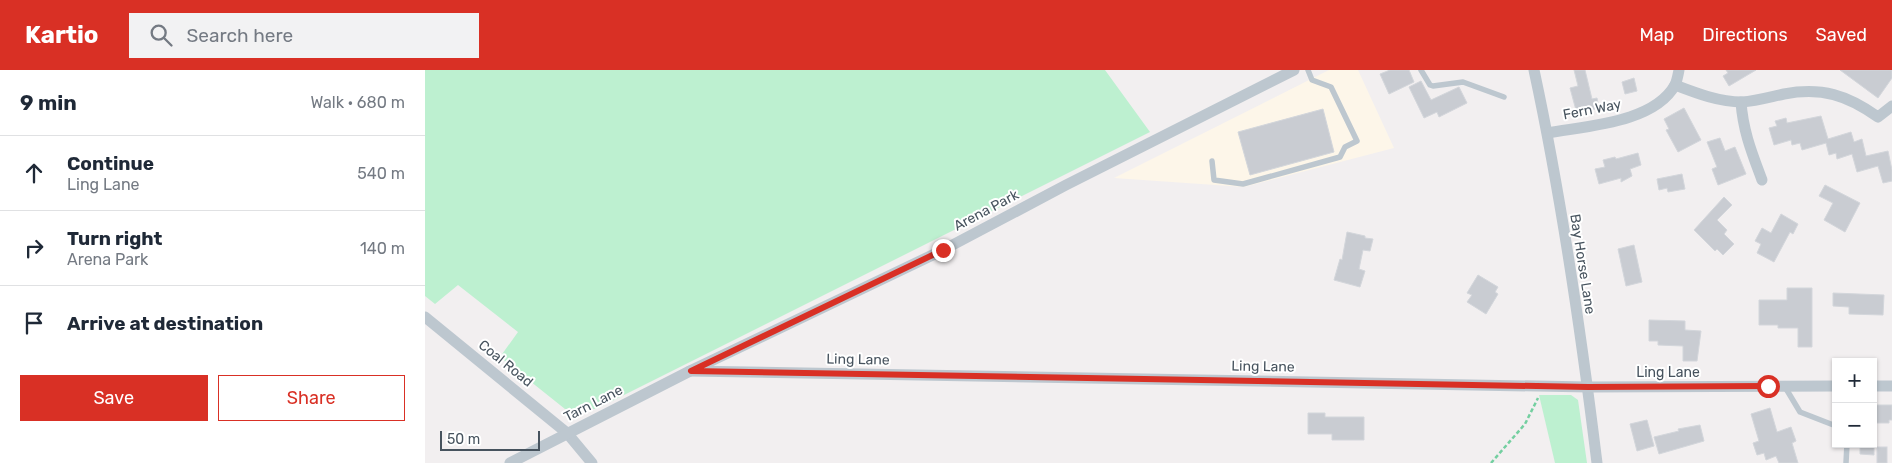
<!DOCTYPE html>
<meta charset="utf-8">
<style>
:root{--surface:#fff;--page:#f2f2f3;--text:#1f2937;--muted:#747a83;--line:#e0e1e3;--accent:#d93025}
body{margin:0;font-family:Rubik,sans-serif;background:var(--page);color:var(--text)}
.controls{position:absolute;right:15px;bottom:15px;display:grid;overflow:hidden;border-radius:0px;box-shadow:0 1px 4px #0004}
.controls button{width:45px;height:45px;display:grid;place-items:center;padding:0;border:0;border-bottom:1px solid var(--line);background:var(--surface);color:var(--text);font:25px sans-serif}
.scale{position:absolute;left:15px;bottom:12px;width:100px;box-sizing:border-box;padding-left:5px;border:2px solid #47535e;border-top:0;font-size:14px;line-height:18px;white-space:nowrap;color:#47535e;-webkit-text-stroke:4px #fff;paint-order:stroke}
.stop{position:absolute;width:15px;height:15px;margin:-11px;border:4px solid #d93025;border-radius:50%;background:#fff}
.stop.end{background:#d93025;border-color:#fff;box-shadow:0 1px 5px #0008}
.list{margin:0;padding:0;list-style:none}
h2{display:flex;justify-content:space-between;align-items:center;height:65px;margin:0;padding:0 20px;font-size:21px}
h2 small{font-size:16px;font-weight:400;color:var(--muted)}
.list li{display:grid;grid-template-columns:32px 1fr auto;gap:15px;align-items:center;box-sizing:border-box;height:75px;padding:0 20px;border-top:1px solid var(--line)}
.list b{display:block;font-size:19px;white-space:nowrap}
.list p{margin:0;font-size:16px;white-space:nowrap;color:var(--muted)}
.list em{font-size:16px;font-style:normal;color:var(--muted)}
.actions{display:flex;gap:10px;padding:15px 20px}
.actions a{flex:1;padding:11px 0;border:1px solid var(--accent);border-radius:0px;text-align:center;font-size:18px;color:var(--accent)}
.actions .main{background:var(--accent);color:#fff}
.icon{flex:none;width:28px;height:28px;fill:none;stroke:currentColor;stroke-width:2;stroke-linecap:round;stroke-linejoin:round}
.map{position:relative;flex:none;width:1467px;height:393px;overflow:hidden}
header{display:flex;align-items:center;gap:30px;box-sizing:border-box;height:70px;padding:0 25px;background:var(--accent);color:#fff}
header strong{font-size:24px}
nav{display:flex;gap:28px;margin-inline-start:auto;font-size:18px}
.search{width:350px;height:45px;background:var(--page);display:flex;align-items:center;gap:12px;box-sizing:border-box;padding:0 18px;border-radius:0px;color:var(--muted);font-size:19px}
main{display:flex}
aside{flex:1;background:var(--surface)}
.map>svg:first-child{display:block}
.commercial{fill:#fdf6e9}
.green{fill:#bdf0d0}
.building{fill:#c9ccd2;stroke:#d3d6db}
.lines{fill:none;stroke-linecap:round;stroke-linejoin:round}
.path{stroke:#74cfa0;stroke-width:2.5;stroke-dasharray:4 2.5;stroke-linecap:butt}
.service{stroke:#bdc7cf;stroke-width:5.5}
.minor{stroke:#bdc7cf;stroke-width:11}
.route{stroke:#d93025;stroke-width:6}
.labels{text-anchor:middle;stroke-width:4;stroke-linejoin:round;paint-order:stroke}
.street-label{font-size:14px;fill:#47535e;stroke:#fff}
</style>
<header>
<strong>Kartio</strong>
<div class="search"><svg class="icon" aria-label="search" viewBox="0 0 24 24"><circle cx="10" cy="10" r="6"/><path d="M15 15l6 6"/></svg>Search here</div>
<nav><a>Map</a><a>Directions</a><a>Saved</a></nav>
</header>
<main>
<aside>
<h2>9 min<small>Walk · 680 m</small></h2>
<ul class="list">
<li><svg class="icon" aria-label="ahead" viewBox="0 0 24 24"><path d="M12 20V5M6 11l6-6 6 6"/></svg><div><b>Continue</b><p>Ling Lane</p></div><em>540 m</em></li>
<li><svg class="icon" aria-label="right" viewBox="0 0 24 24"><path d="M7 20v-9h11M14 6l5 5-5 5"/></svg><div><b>Turn right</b><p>Arena Park</p></div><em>140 m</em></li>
<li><svg class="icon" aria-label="arrive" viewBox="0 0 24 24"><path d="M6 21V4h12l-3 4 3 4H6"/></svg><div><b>Arrive at destination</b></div></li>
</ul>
<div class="actions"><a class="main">Save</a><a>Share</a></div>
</aside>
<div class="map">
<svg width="1467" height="393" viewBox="0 0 1467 393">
<rect width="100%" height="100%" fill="#f2eff0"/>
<polygon class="commercial" points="904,0 933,0 969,78 819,117 689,108"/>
<g class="green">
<polygon points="0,0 680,0 725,62 171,339 140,339 75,287 93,262 33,215 10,234 0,226"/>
<polygon points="1114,325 1146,325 1153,330 1162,393 1130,393"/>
</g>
<g class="building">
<polygon points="965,0 984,0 989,12 964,24 955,4"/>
<polygon points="1149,0 1160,0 1167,29 1172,28 1174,38 1152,44 1145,18 1153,16"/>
<polygon points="1301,0 1331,0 1304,16 1298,6 1303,3"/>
<polygon points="1415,0 1467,0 1467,8 1453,28"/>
<polygon points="1209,8 1212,21 1200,24 1197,12"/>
<polygon points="996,11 1006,30 1034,17 1042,33 1014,47 1012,42 999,48 984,17"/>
<polygon points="1259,38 1276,70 1253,82 1241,60 1244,59 1239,49"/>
<polygon points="898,39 909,82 825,105 813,62"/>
<polygon points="1396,46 1403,69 1426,62 1429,72 1437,69 1441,86 1463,81 1467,100 1467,111 1458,113 1453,96 1432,102 1427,84 1412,89 1411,83 1404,85 1401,73 1377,80 1375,73 1367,75 1366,70 1349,75 1344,58 1352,56 1350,51 1361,48 1362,53"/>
<polygon points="1295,68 1300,81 1310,77 1321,104 1293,115 1287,99 1292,97 1282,72"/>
<polygon points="1213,83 1216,95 1205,99 1207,106 1196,112 1196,108 1174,114 1170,99 1180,97 1178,90 1190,87 1191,89"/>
<polygon points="1257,104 1260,119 1243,122 1242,118 1234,120 1232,109"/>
<polygon points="1400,115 1435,133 1420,162 1399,150 1408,133 1394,126"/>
<polygon points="1299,127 1307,135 1292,150 1302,160 1299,164 1309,174 1298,185 1292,179 1290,181 1269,160"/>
<polygon points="1356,144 1373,154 1368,164 1365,162 1349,192 1332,183 1336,174 1330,171 1337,158 1346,163"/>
<polygon points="922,162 940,166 940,168 948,169 945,181 938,180 934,199 940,201 935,217 909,210 915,189 917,190"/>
<polygon points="1209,175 1217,212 1201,216 1193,179"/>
<polygon points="1053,205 1073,217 1070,222 1073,224 1061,244 1042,232 1047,225 1042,223"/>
<polygon points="1362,218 1387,218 1387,277 1373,277 1373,258 1353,258 1353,255 1334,255 1334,230 1362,230"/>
<polygon points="1408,223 1459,225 1458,245 1424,244 1424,237 1408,236"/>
<polygon points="1224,250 1260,251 1260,260 1276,261 1272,291 1258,291 1258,276 1233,275 1233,271 1224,271"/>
<polygon points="1448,335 1467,335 1467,350 1464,350 1464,353 1448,353"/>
<polygon points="1345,338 1352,362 1366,357 1371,371 1367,373 1373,393 1354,393 1351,386 1341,390 1339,383 1332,385 1328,373 1334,371 1326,344"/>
<polygon points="883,343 900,343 900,347 939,347 939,370 907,370 907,364 883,364"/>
<polygon points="1222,350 1229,376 1212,381 1205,354"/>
<polygon points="1275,355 1279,371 1234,384 1229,367 1254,361 1253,359"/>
<polygon points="1435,374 1449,374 1449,385 1435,384"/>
<rect x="1452" y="377" width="10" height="16"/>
</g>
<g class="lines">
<polyline class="path" points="1066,393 1100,354 1113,328"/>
<g class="service">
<polyline points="996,0 1005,15 1008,16 1038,12 1079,27"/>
<polyline points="787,91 789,110 818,114 915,87 920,77 932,71 906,17 887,10 883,0"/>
<polyline points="1360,317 1375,342 1411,356"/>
<polyline points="1421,393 1422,374"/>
</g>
<g class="minor">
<path d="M1109,0C1137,130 1156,262 1172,393"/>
<path d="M1250,15C1271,23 1294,32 1317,32C1331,31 1345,27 1359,24C1397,17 1422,25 1453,47L1467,36"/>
<path d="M1316,32C1318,61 1327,83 1337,110"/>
<path d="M1123,63C1160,56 1229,53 1250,15C1252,11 1253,5 1254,0"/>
<polyline points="0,247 142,363 167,393"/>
<polyline points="265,301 1163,317 1411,316"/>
<polyline points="1448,316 1467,316"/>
<polyline points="85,393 265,301 518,180 641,115 869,0"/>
</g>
</g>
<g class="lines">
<polyline class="route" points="518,180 266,301 1163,317 1343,316"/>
</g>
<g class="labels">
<g class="street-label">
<text transform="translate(1167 39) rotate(-11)" y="5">Fern Way</text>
<text transform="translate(561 140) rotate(-28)" y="5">Arena Park</text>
<text transform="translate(1158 194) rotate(81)" y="5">Bay Horse Lane</text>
<text transform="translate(433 289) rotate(1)" y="5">Ling Lane</text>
<text transform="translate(81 293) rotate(39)" y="5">Coal Road</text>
<text transform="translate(838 296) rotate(1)" y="5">Ling Lane</text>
<text x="1243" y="307">Ling Lane</text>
<text transform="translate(168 333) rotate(-27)" y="5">Tarn Lane</text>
</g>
</g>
</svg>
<div class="controls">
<button>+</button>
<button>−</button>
</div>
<div class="scale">50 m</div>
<div class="stop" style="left:1343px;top:316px"></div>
<div class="stop end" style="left:518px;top:180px"></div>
</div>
</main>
